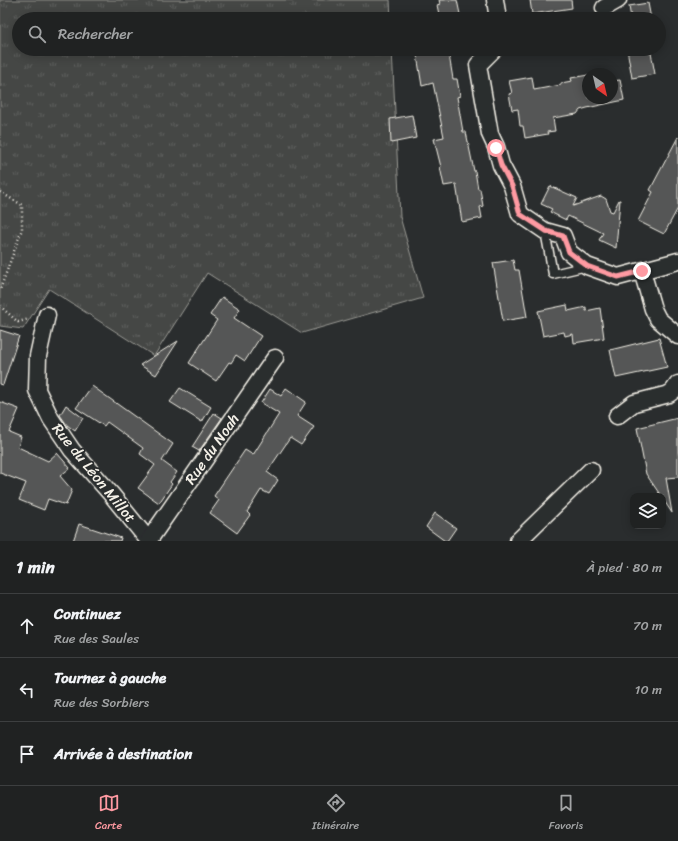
<!DOCTYPE html>
<html lang="fr">
<meta charset="utf-8">
<style>
:root{--surface:#202222;--page:#2d2f2f;--text:#f1f3f6;--muted:#a2a4a5;--line:#3d3f40;--accent:#ff9aa2}
body{margin:0;font-family:Sriracha,sans-serif;background:var(--page);color:var(--text)}
.controls{position:absolute;right:12px;bottom:12px;display:grid;overflow:hidden;border-radius:8px;box-shadow:0 2px 10px #0003}
.controls button{width:36px;height:36px;display:grid;place-items:center;padding:0;border:0;border-bottom:1px solid var(--line);background:var(--surface);color:var(--text);font:20px sans-serif}
.compass{position:absolute;left:582px;top:68px;width:36px;height:36px;border-radius:50%;background:var(--surface);box-shadow:0 2px 10px #0003;rotate:146deg}
.stop{position:absolute;width:12px;height:12px;margin:-9px;border:3px solid #ff9aa2;border-radius:50%;background:#fff}
.stop.end{background:#ff9aa2;border-color:#fff;box-shadow:0 1px 4px #0008}
.list{margin:0;padding:0;list-style:none}
h2{display:flex;justify-content:space-between;align-items:center;height:52px;margin:0;padding:0 16px;font-size:17px}
h2 small{font-size:13px;font-weight:400;color:var(--muted)}
.list li{display:grid;grid-template-columns:26px 1fr auto;gap:12px;align-items:center;box-sizing:border-box;height:64px;padding:0 16px;border-top:1px solid var(--line)}
.list b{display:block;font-size:15px;white-space:nowrap}
.list p{margin:0;font-size:13px;white-space:nowrap;color:var(--muted)}
.list em{font-size:13px;font-style:normal;color:var(--muted)}
.icon{flex:none;width:22px;height:22px;fill:none;stroke:currentColor;stroke-width:2;stroke-linecap:round;stroke-linejoin:round}
.map{position:relative;flex:none;width:678px;height:541px;overflow:hidden}
.search{position:absolute;background:var(--surface);box-shadow:0 2px 10px #0003;left:12px;right:12px;top:12px;height:44px;display:flex;align-items:center;gap:10px;box-sizing:border-box;padding:0 14px;border-radius:22px;color:var(--muted);font-size:15px}
.sheet{height:244px;background:var(--surface)}
nav{display:flex;justify-content:space-around;align-items:center;box-sizing:border-box;height:56px;border-top:1px solid var(--line);background:var(--surface);font-size:11px;color:var(--muted)}
nav a{display:grid;justify-items:center;gap:2px}
nav .on{color:var(--accent)}
.map>svg:first-child{display:block}
.grass{fill:url(#grass-tufts);stroke:#9c9c96}
.building{fill:#555756;stroke:#f4f1e8}
.lines{fill:none;stroke-linecap:round;stroke-linejoin:round}
.lane-casing{stroke:#f4f1e8;stroke-width:11}
.street-casing{stroke:#f4f1e8;stroke-width:19}
.path{stroke:#f4f1e8;stroke-width:2.5;stroke-dasharray:1 3;stroke-linecap:butt}
.lane{stroke:#2a2d2e;stroke-width:8}
.street{stroke:#2a2d2e;stroke-width:16}
.route{stroke:#ff9aa2;stroke-width:5}
.labels{text-anchor:middle;stroke-width:3.5;stroke-linejoin:round;paint-order:stroke}
.street-label{font-size:15px;fill:#f4f1e8;stroke:#2a2d2e}
</style>
<div class="map">
<svg width="678" height="541" viewBox="0 0 678 541">
<defs>
<pattern id="grass-tufts" width="24" height="20" patternUnits="userSpaceOnUse"><rect width="24" height="20" fill="#444645"/><path d="M3 7l-1-3M5 7V3M7 7l1-3M15 17l-1-3M17 17v-4M19 17l1-3" fill="none" stroke="#606160"/></pattern>
</defs>
<rect width="100%" height="100%" fill="#2a2d2e"/>
<filter id="ink" filterUnits="userSpaceOnUse"><feTurbulence type="fractalNoise" baseFrequency=".025" numOctaves="2"/><feDisplacementMap in="SourceGraphic" scale="8" xChannelSelector="R" yChannelSelector="G"/><feConvolveMatrix kernelMatrix="1 2 1 2 8 2 1 2 1" color-interpolation-filters="sRGB"/></filter>
<g filter="url(#ink)">
<polygon class="grass" points="0,0 390,0 391,19 19,19 19,49 392,49 400,217 423,298 302,333 207,273 154,356 49,289 23,329 0,326"/>
<g class="building">
<polygon points="439,0 457,0 461,19 440,19 437,5 440,4"/>
<polygon points="530,0 571,0 572,8 532,14"/>
<polygon points="648,3 651,19 631,19 629,6"/>
<polygon points="416,49 448,49 453,79 457,79 460,96 457,97 463,132 466,132 474,171 475,171 478,189 480,189 483,206 480,207 482,218 462,222 456,184 444,186 440,167 441,167 434,139 444,137 433,83 422,86"/>
<polygon points="627,49 648,49 649,54 651,53 655,74 632,78"/>
<polygon points="588,75 588,98 612,98 612,81 620,80 624,100 587,108 580,110 577,114 553,118 555,131 547,132 548,134 525,138 523,126 520,126 518,109 512,110 509,94 512,93 509,81 532,77 534,90 561,85 561,83 572,81 571,78"/>
<polygon points="412,115 416,138 391,143 390,119"/>
<polygon points="678,137 678,208 664,234 638,221 653,192 650,190"/>
<polygon points="550,186 577,198 573,206 601,196 606,199 610,211 613,212 619,200 620,200 616,248 599,240 603,233 568,216 566,220 550,212 552,209 541,204"/>
<polygon points="513,260 515,270 519,270 527,317 503,321 493,263"/>
<polygon points="222,297 240,309 234,318 261,336 245,361 236,355 231,363 229,362 216,381 189,363 217,320 210,315"/>
<polygon points="567,305 568,311 586,307 586,311 600,308 604,338 574,343 573,334 565,336 564,332 543,336 538,311"/>
<polygon points="0,330 19,336 3,385 0,384"/>
<polygon points="659,338 667,367 616,378 610,350"/>
<polygon points="178,341 156,375 140,365"/>
<polygon points="92,386 173,444 162,461 177,472 170,482 172,484 159,503 138,488 155,465 140,454 143,448 107,422 104,426 76,408"/>
<polygon points="180,388 211,407 202,422 170,402"/>
<polygon points="286,388 306,402 297,416 314,427 301,445 290,438 267,472 278,480 269,494 261,490 247,512 250,515 237,533 210,513 219,500 214,496 245,450 253,455 279,414 261,403 270,389 281,396"/>
<polygon points="0,402 19,409 9,432 21,437 18,447 48,461 57,453 70,468 60,476 72,490 66,505 48,499 44,510 19,500 26,483 0,473"/>
<polygon points="66,405 83,418 75,431 67,425 60,415"/>
<polygon points="214,413 222,418 199,451 192,447"/>
<polygon points="678,418 678,477 666,478 672,513 663,499 663,496 661,496 646,474 637,428"/>
<polygon points="435,513 456,528 447,541 445,541 426,527"/>
<polygon points="79,524 121,538 120,541 73,541"/>
</g>
<g class="lines">
<g class="lane-casing">
<polyline id="lane" points="545,231 553,274 587,266"/>
</g>
<g class="street-casing">
<g id="street">
<polyline points="495,0 498,19"/>
<polyline points="604,8 618,0"/>
<polyline points="494,49 478,65 490,134 496,147 501,165 512,186 520,214 545,231 563,236 569,252 587,266 618,277 678,261"/>
<polyline points="642,271 653,309 658,319 678,336"/>
<polyline points="47,315 38,356 37,390 51,419 72,450 111,494 149,541"/>
<polyline points="617,416 634,403 669,394 673,391 678,384"/>
<polyline points="149,540 275,358"/>
<polyline points="518,541 591,470"/>
</g>
</g>
<g class="path">
<polyline points="0,192 22,205 22,229 0,290"/>
<polyline points="0,306 18,322 29,319"/>
</g>
<use href="#lane" class="lane"/>
<use href="#street" class="street"/>
</g>
</g>
<g class="lines" filter="url(#ink)">
<polyline class="route" points="496,148 501,165 512,186 520,214 546,231 563,236 569,252 587,266 618,277 642,271"/>
</g>
<g class="labels">
<g class="street-label">
<text transform="translate(212 449) rotate(-55)" y="5">Rue du Noah</text>
<text transform="translate(94 473) rotate(51)" y="5">Rue du Léon Millot</text>
</g>
</g>
</svg>
<div class="controls">
<button><svg class="icon" aria-label="layers" viewBox="0 0 24 24"><path d="M12 4l9 5-9 5-9-5zM3 14l9 5 9-5"/></svg></button>
</div>
<svg class="compass" viewBox="-18 -18 36 36"><path d="M0-13l5 13h-10z" fill="#e53935"/><path d="M0 13l5-13h-10z" fill="#a2a4a5"/></svg>
<div class="stop" style="left:496px;top:148px"></div>
<div class="stop end" style="left:642px;top:271px"></div>
<div class="search"><svg class="icon" aria-label="search" viewBox="0 0 24 24"><circle cx="10" cy="10" r="6"/><path d="M15 15l6 6"/></svg>Rechercher</div>
</div>
<section class="sheet">
<h2>1 min<small>À pied · 80 m</small></h2>
<ul class="list">
<li><svg class="icon" aria-label="ahead" viewBox="0 0 24 24"><path d="M12 20V5M6 11l6-6 6 6"/></svg><div><b>Continuez</b><p>Rue des Saules</p></div><em>70 m</em></li>
<li><svg class="icon" aria-label="left" viewBox="0 0 24 24"><path d="M17 20v-9H6M10 6l-5 5 5 5"/></svg><div><b>Tournez à gauche</b><p>Rue des Sorbiers</p></div><em>10 m</em></li>
<li><svg class="icon" aria-label="arrive" viewBox="0 0 24 24"><path d="M6 21V4h12l-3 4 3 4H6"/></svg><div><b>Arrivée à destination</b></div></li>
</ul>
</section>
<nav>
<a class="on"><svg class="icon" aria-label="map" viewBox="0 0 24 24"><path d="M3 6l6-2 6 2 6-2v14l-6 2-6-2-6 2zM9 4v14M15 6v14"/></svg>Carte</a>
<a><svg class="icon" aria-label="directions" viewBox="0 0 24 24"><path d="M12 3l9 9-9 9-9-9zM9 14v-3h6M13 9l2 2-2 2"/></svg>Itinéraire</a>
<a><svg class="icon" aria-label="saved" viewBox="0 0 24 24"><path d="M7 4h10v16l-5-4-5 4z"/></svg>Favoris</a>
</nav>
